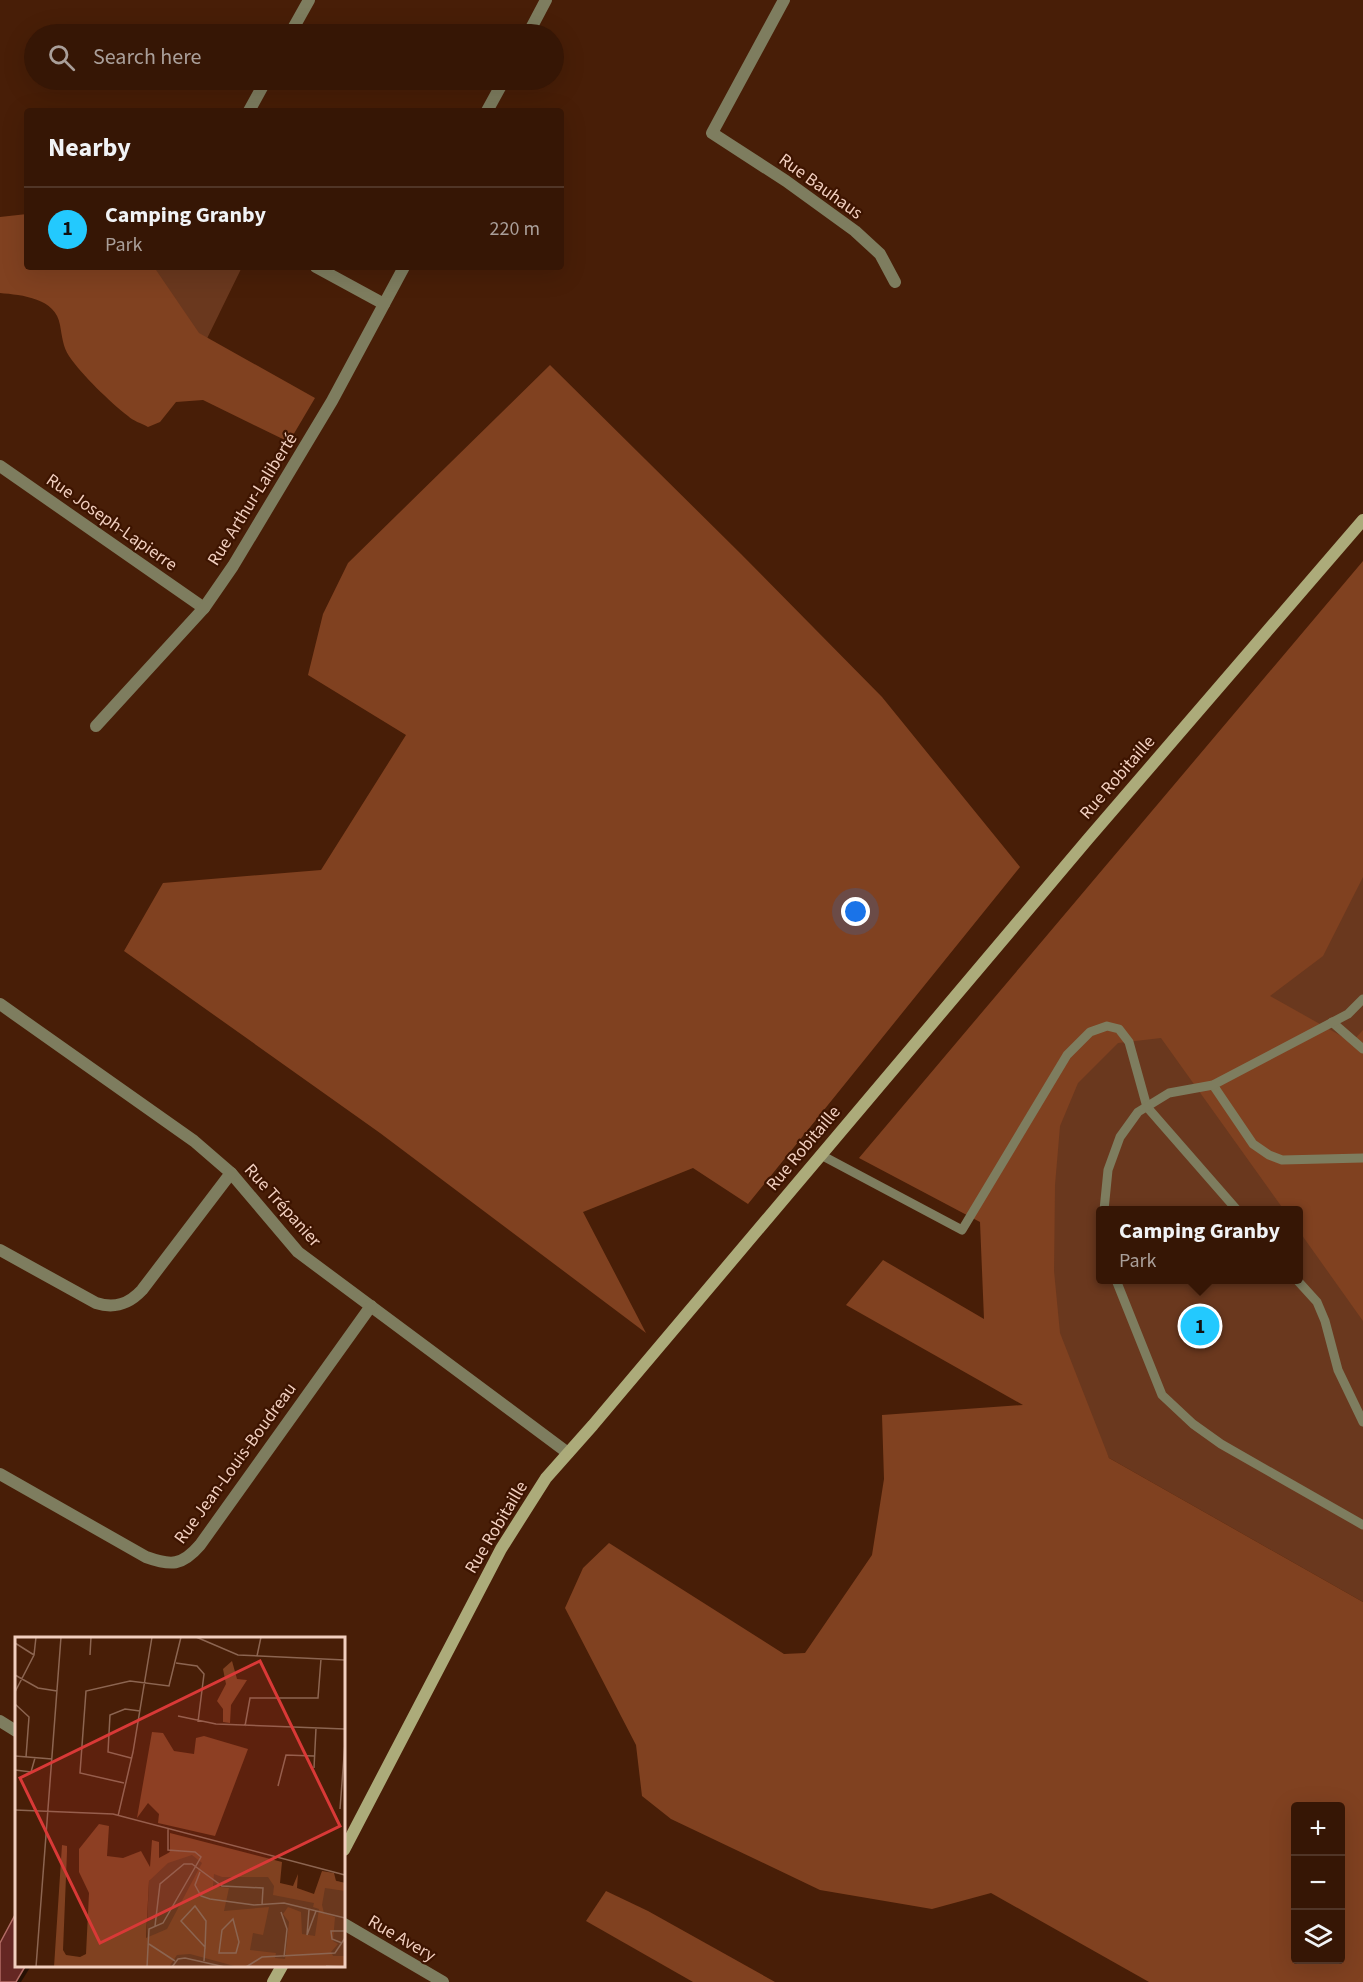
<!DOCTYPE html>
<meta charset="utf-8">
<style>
:root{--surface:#361605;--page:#412313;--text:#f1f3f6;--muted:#aa9f9a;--line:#503527;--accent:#23c9fe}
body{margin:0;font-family:"Source Sans 3",sans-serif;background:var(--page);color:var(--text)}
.controls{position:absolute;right:18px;bottom:18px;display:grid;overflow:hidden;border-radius:6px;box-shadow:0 6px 24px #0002}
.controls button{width:54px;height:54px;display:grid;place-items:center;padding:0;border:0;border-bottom:2px solid var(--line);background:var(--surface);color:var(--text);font:30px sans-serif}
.you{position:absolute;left:856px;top:912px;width:21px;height:21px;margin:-15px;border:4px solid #fff;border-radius:50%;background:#1a73e8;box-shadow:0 0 0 9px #1a73e833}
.badge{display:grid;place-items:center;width:39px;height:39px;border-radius:50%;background:var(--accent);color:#111;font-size:20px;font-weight:700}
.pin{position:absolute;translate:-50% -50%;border:3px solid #fff;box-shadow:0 2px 6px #0006}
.popup{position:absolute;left:1096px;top:1206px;width:207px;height:78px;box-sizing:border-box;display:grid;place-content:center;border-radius:6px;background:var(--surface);filter:drop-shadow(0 2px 4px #0005);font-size:20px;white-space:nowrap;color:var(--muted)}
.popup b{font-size:22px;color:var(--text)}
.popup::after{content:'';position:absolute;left:50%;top:100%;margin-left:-12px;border:12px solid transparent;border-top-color:var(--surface)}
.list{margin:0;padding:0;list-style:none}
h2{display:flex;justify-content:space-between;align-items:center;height:78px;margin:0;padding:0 24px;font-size:26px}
h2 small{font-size:20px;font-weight:400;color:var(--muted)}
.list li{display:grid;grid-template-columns:39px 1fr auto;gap:18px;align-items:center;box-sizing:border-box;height:84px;padding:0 24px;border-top:2px solid var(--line)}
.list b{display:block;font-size:22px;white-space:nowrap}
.list p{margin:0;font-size:20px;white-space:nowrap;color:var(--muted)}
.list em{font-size:20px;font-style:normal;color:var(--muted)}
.icon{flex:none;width:33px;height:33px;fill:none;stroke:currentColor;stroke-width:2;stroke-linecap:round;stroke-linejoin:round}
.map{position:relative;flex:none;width:1363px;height:1982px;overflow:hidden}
.search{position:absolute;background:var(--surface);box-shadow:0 6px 24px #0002;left:24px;top:24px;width:540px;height:66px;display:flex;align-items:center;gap:15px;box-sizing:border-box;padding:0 21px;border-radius:33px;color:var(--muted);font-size:22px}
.panel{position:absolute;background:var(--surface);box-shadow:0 6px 24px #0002;left:24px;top:108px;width:540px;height:162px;border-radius:6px}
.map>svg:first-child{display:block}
.green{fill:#6a381e;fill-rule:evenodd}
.forest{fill:#804120;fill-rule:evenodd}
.shadow{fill:#0007}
.building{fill:#652723;stroke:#b26c65;stroke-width:1.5}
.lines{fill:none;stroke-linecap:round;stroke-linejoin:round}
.lane{stroke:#7e7d5f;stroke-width:9}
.street{stroke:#7e7d5f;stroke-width:12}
.secondary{stroke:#acab7a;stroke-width:12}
.labels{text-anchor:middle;stroke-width:4.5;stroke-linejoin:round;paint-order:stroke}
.street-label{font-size:18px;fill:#f2cfbf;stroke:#3d1400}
.inset-road{fill:none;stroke:#8c6551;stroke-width:1.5}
.view{fill:#d93937;fill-opacity:0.15;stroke:#d93937;stroke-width:3}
.inset-edge{fill:none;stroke:#f2cfbf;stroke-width:3}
</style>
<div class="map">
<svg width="1363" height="1982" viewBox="0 0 1363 1982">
<rect width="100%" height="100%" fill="#481e07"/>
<g class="green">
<polygon points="11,265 27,267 242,267 196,361"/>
<path d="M1363,792V1602L1109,1458L967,1194ZM1101,1210H1299V1280H1101Z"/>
</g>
<g class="forest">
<path d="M27,214V267H154L199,333L315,398L289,442L203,400L176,402L160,422L148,427C141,423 133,421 128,416C110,402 82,375 69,356C63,347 62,336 60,325C56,298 22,295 0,293V217Z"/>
<polygon points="550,365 741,554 882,697 1020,867 748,1204 693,1168 583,1212 646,1333 380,1133 124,951 163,883 321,870 406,735 308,675 323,614 348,563"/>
<path d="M1363,561V877L1323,956L1270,996L1352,1042L1363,1030V1321L1299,1231V1210H1284L1161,1038L1118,1043L1078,1083L1060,1126L1055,1185L1054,1271L1060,1333L1109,1458L1363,1602V1982H1149L991,1893L932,1909L820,1890L671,1819L642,1796L636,1745L565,1608L583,1568L609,1543L784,1654L805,1653L872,1555L884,1479L882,1415L1023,1405L846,1305L883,1260L984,1319L980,1222L859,1158ZM1296,1806H1340V1960H1296Z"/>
<polygon points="606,1891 648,1911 775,1982 693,1982 586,1921"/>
</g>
<polygon class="shadow" points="16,1916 16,1966 31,1966 21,1982 0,1982 0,1946"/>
<polygon class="building" points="16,1913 16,1965 26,1965 16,1982 0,1982 0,1943"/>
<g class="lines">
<g class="lane">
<polyline points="1332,1022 1363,1049"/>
<polyline points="1213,1085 1253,1144 1269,1155 1282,1160 1363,1158"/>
<polyline points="821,1155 962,1230 1067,1055 1090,1032 1107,1026 1119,1029 1129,1042 1147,1107 1237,1210"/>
<polyline points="1104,1210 1108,1170 1120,1137 1138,1112 1169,1093 1213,1085 1348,1014 1363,999"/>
<polyline points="1116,1280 1162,1395 1193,1424 1221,1444 1363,1525"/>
<polyline points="1297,1280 1317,1302 1325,1321 1338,1370 1363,1422"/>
</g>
<g class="street">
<polyline points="784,0 712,133 786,181 855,231 880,254 895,282"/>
<polyline points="290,34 309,0"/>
<polyline points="528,34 546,0"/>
<polyline points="249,111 266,80"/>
<polyline points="487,111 504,80"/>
<polyline points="316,267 384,304"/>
<polyline points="0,466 204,608"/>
<polyline points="96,726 204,608 233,566 332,401 404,267"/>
<polyline points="0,1004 194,1141 231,1173 298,1252 568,1453"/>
<path d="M0,1250L96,1303C115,1309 129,1304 142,1290L231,1173"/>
<path d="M0,1474L146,1557C171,1566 182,1566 200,1545L371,1306"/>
<polyline points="0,1721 16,1731"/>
<polyline points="344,1924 443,1982"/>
</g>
<g class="secondary">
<polyline points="344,1850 501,1549 546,1478 593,1425 1088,839 1363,520"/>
<polyline points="273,1982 282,1966"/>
</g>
</g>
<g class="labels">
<g class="street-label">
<text transform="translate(821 186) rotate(36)" y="6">Rue Bauhaus</text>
<text transform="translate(252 499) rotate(-58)" y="6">Rue Arthur-Laliberté</text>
<text transform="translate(112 522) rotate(35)" y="6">Rue Joseph-Lapierre</text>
<text transform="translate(1117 777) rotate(-49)" y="6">Rue Robitaille</text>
<text transform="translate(803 1148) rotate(-50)" y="6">Rue Robitaille</text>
<text transform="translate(283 1205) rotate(48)" y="6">Rue Trépanier</text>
<text transform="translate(235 1463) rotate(-54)" y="6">Rue Jean-Louis-Boudreau</text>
<text transform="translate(496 1527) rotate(-59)" y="6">Rue Robitaille</text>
<text transform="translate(402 1938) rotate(30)" y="6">Rue Avery</text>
</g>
</g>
<g transform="translate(15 1637)">
<rect width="330" height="330" fill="#481e07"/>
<path d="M157,211L261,238L260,249L302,259L307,240L330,246V330H130L134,244Z" fill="#6a381e"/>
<path d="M217,24L222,42L232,43L216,68L215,86L208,85V72L202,64L211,47L208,32ZM137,95L148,96L159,114L179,117L181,101L189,99L233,112L200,199L143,186L144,177L133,166L122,181ZM84,187L94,189L92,219L108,221L126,214L135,230L137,203L144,205V221L155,215V196L267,225L265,246L278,249L283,237L282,251L299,257L307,234L319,236L321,244L330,246V254L310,251L307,268L309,276L320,280L318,304L323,307L316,315L318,319H330V330H223L175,317L162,318L154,330H39L47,208L52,209V215L48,313L51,318L65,320L71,317L74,256L64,235V212ZM177,218L187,226L152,292L131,301L134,244L153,226ZM199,237L207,240H253L259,249L258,258L299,266L298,270L304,272L300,299L287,297L286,275L273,270L268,277L274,285L270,322L260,321L261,316L235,313L238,296L248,298L254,270L209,274L214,251L198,249Z" fill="#804120" fill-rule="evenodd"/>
<path class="inset-road" d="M181,0L223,18L330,23M0,6L19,18M75,18L76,0M242,19L246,0M161,26L182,29L189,37L183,85M0,38L23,51L42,54M0,55L19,18L21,0M0,67L14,80L11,120M163,79L201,87L330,92M230,89L235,61H303L306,22M0,119L37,122M116,121L93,115L95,78L110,72L125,74M299,131L301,91M0,133L16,135L20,121M109,146L65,136L71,54L115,44L154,49L166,0M263,149L271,118L299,119M325,172L330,106M0,173L98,177L330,238M103,179L118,115L137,0M185,235L180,248L186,259L195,262L239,268L269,266L330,281M294,273L292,298L301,274M266,275L272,292L269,320M218,282L224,305L221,316H204L207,293ZM140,289L145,247L169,227H177L207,249L248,251L247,268M327,306L317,302L316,294H330M134,307L160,324M189,324L190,310L166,284L180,269L191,284L190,312M311,329L329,330M21,330L46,0M132,330L134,292L148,286L186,220L180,215L153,213V192M157,330L163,322L170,321L210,330M231,330L247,320L320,316L330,301"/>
<path class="view" d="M245,24L325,189L85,306L5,141Z"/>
<rect width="330" height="330" class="inset-edge"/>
</g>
</svg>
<div class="controls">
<button>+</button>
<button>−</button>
<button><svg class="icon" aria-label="layers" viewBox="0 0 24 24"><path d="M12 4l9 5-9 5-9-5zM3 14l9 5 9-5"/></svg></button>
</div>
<div class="you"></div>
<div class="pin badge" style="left:1200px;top:1326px">1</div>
<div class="popup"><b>Camping Granby</b>Park</div>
<div class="search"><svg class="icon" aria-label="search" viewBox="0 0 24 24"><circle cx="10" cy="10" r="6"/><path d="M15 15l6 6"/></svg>Search here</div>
<section class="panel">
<h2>Nearby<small></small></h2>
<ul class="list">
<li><span class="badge">1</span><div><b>Camping Granby</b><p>Park</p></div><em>220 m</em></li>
</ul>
</section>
</div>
